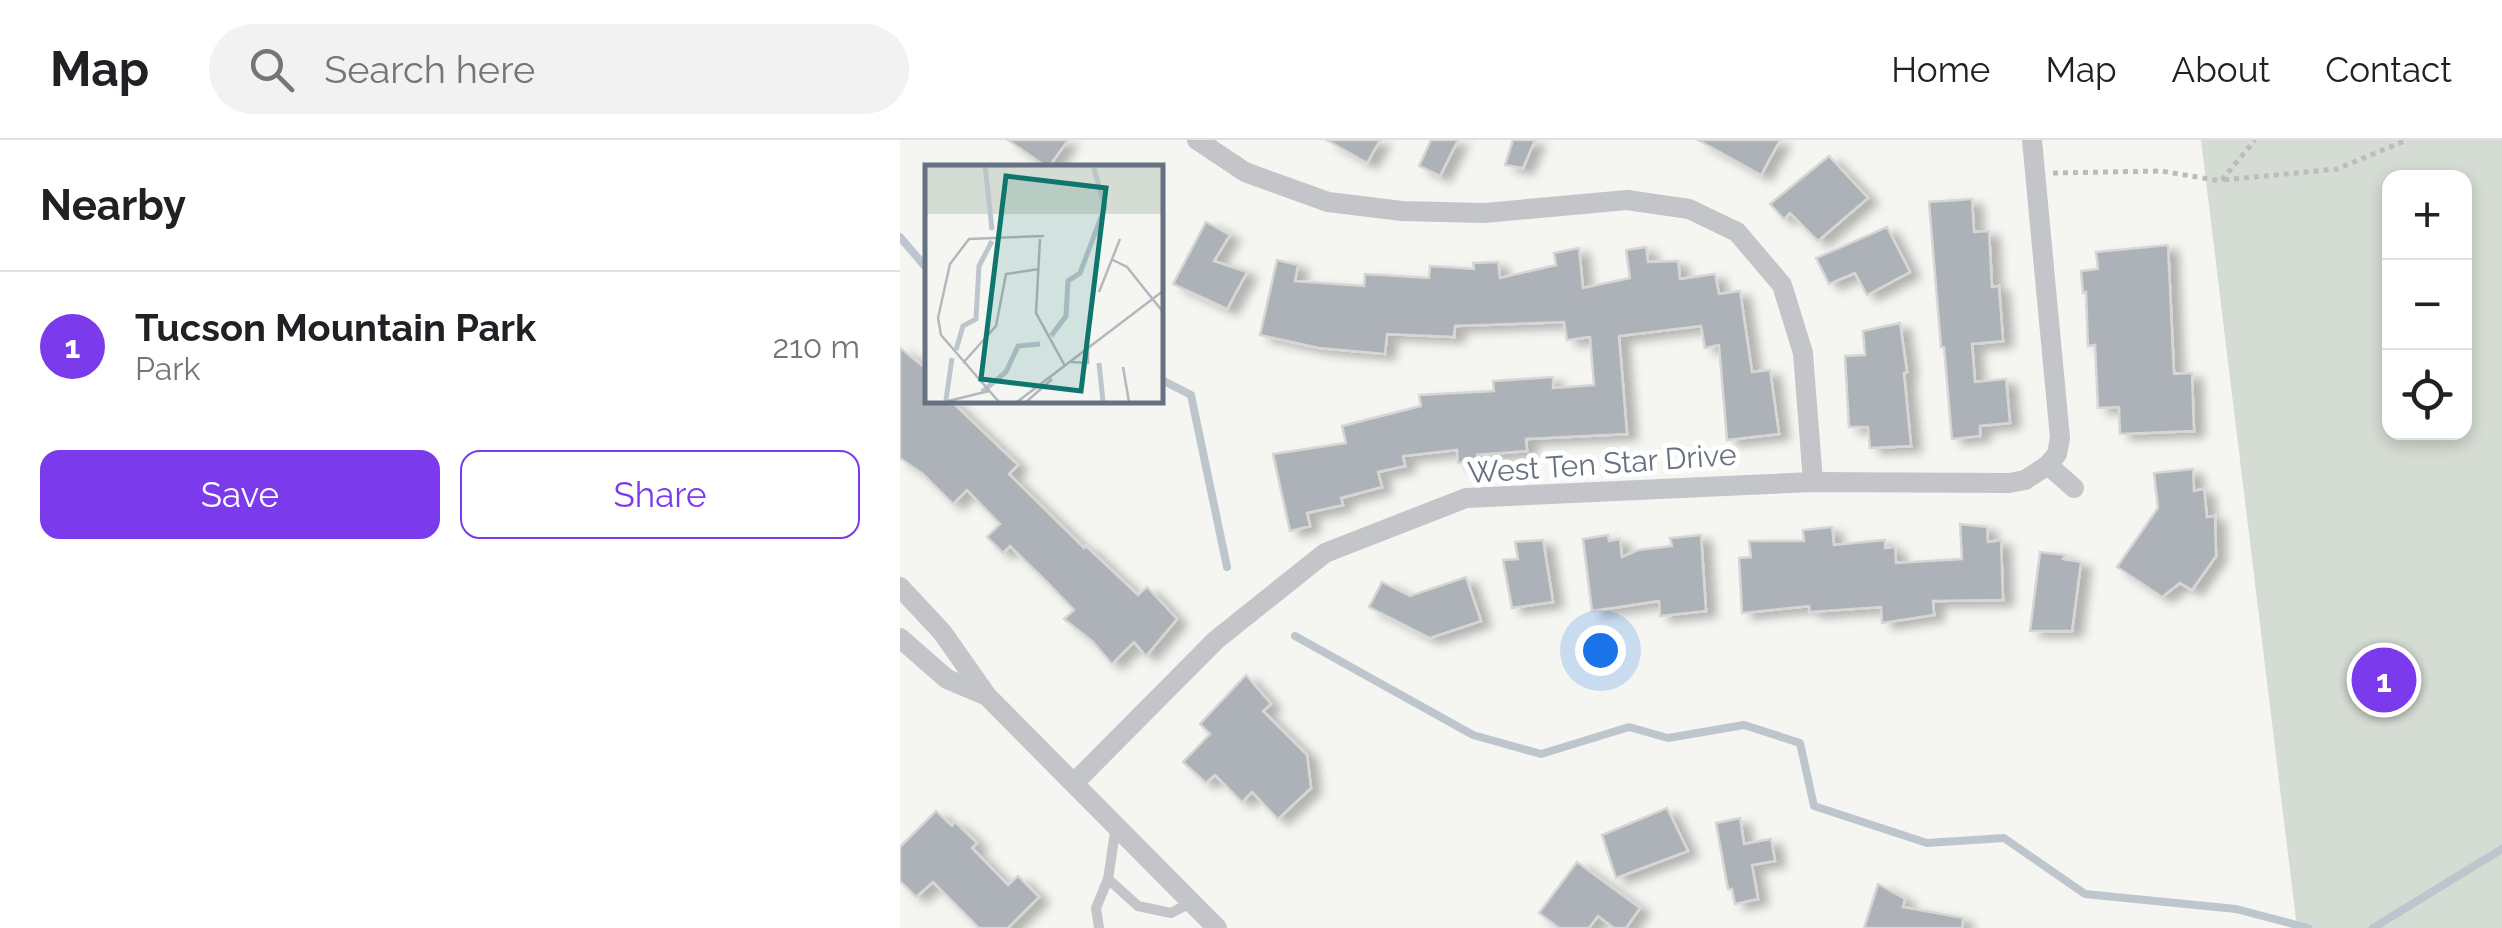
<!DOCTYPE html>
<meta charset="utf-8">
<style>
:root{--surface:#fff;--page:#f2f2f2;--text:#202124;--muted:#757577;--line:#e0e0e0;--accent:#7c3aed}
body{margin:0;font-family:Raleway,sans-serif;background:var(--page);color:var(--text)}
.controls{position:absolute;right:30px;top:30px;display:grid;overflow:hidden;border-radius:20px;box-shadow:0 5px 15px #0003}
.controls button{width:90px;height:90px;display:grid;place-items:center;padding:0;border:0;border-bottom:2px solid var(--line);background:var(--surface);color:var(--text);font:50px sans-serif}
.you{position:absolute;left:700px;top:510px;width:35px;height:35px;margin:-25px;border:8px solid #fff;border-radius:50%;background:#1a73e8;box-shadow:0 0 0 15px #1a73e833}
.badge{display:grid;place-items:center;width:65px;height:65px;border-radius:50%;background:var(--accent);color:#fff;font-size:32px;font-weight:700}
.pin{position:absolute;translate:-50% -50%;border:5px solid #fff;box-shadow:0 2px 10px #0006}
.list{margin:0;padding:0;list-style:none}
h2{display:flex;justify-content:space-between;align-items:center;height:130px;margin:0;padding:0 40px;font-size:42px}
h2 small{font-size:32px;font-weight:400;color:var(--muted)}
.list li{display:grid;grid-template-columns:65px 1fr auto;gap:30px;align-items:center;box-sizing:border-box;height:150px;padding:0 40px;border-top:2px solid var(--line)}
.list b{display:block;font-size:38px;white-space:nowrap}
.list p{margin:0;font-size:32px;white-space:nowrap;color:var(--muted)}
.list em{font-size:32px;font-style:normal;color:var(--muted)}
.actions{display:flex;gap:20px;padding:30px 40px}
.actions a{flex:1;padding:22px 0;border:2px solid var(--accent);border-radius:20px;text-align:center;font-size:35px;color:var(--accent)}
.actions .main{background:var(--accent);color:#fff}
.icon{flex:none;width:55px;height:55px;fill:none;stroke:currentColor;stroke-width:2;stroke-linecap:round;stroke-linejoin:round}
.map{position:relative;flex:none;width:1602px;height:788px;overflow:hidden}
header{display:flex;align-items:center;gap:60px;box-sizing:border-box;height:140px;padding:0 50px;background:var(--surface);border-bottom:2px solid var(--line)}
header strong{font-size:48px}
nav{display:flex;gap:55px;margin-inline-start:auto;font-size:35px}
.search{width:700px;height:90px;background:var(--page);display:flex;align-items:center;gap:25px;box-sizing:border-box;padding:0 35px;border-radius:55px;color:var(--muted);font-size:38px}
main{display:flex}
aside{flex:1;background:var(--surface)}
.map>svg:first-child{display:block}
.green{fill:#d5dcd3;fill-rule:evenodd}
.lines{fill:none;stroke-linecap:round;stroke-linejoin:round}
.stream{stroke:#bec6cd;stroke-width:8}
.building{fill:#adb2b8;stroke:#d6d6d4;stroke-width:2.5;filter:url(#shadow)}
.path{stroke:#babcbe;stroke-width:5;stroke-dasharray:5 5;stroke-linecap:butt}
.service{stroke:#c3c5c9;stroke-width:10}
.minor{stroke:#c3c5c9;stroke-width:20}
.labels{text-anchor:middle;stroke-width:10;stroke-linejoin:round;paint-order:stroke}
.street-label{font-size:30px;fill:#667181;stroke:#fff}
.inset-river{fill:none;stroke:#bec6cd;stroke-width:5}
.inset-road{fill:none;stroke:#b3b8be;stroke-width:2.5}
.view{fill:#0f766e;fill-opacity:0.15;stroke:#0f766e;stroke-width:5}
.inset-edge{fill:none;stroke:#667181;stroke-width:5}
</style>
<header>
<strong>Map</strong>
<div class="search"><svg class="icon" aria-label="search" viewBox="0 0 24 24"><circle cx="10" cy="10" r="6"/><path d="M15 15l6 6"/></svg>Search here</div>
<nav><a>Home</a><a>Map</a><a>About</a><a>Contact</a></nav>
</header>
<main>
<aside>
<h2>Nearby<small></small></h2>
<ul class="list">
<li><span class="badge">1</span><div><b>Tucson Mountain Park</b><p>Park</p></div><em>210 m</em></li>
</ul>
<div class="actions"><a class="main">Save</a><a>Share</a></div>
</aside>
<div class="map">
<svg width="1602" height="788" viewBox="0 0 1602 788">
<defs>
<filter id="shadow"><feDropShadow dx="10" dy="5.5" stdDeviation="5" flood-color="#0004"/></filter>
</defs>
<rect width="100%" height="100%" fill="#f5f5f2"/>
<path class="green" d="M1301,0H1602V788H1397ZM1490,38H1564V292H1490Z"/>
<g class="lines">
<g class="stream">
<polyline points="0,97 28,130"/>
<polyline points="260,239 291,255 327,427"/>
<polyline points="395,496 573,595 641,614 729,587 768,598 844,585 900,603 914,666 1027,703 1104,698 1185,754 1336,769 1408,788"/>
<polyline points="1473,788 1602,709"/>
</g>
</g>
<g class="building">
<polygon points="108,0 168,0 148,28"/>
<polygon points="427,0 480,0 467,23"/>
<polygon points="531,0 558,0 540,36 519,26"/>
<polygon points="613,0 635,0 623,28 605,25"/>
<polygon points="798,0 880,0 861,35"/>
<polygon points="929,16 968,58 918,101 890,73 884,79 870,64"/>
<polygon points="1072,59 1074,92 1089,91 1092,147 1099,146 1103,201 1072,204 1075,242 1106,239 1110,283 1080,286 1080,296 1052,299 1044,207 1041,207 1029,62"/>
<polygon points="306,82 330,95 314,121 347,132 327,169 273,144"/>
<polygon points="987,87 1010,132 967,155 955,133 929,144 916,118"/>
<polygon points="1268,105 1274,234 1292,233 1294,291 1220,294 1219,267 1198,268 1195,205 1188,206 1186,152 1183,153 1181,131 1198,129 1196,112"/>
<polygon points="746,107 748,122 778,121 780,139 815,134 819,154 840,151 852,232 870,230 879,294 827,300 819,205 805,208 801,186 719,196 727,294 626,299 627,311 577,315 578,321 558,323 557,310 503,316 505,326 478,332 482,347 441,358 443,365 407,373 410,386 390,391 373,314 446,303 442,286 521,266 519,255 594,251 593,241 653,237 653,248 694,245 690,197 667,200 664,182 555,186 554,197 487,194 485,214 419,208 360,195 377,120 398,125 395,141 464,146 465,134 529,138 530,126 574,129 573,123 598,122 600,138 656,125 654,113 679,108 683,148 730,138 726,110"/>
<polygon points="1000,183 1007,232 1004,233 1011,306 970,308 968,287 949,287 945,216 965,215 963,191"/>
<polygon points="0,208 28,230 28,260 50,260 118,325 109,334 184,408 186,406 238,455 247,447 277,479 246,516 234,502 212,524 192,501 164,479 174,470 148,443 110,406 103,413 87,397 100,384 67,350 53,364 23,334 0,318"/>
<polygon points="1293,329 1294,351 1304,349 1307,377 1315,376 1316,416 1292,450 1280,443 1262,457 1217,427 1258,368 1254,333"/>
<polygon points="1060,384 1087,387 1088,402 1101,400 1103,460 1033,461 1034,475 982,483 981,467 910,472 909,466 842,473 839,418 851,417 849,401 904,401 903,390 932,387 934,405 985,400 985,408 995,407 996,423 1062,419"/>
<polygon points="708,395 709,401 720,399 722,417 738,410 772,406 770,398 801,395 806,471 760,476 759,461 692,471 683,399"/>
<polygon points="643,400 653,462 612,468 603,420 618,419 615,402"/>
<polygon points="1140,412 1165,415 1163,419 1181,422 1172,491 1130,491"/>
<polygon points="566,437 581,481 530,498 469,467 482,442 510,456"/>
<polygon points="346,535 371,564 363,571 407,615 411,648 378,679 352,652 342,662 315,635 306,643 283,622 310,594 300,584"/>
<polygon points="767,668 788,711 716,738 702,695"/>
<polygon points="36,671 52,686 55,682 77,703 72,708 108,745 118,736 139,757 108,788 79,788 33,742 16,757 0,741 0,707"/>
<polygon points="840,678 844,704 871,699 875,721 852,725 858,759 835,764 832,749 828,749 816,683"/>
<polygon points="677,722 740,768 726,788 714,788 698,776 689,788 659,788 639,773"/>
<polygon points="978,744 1005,759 1003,767 1063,778 1062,788 964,788"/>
</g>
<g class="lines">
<g class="path">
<polyline points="1153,33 1261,31 1321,41 1355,0"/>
<polyline points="1324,40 1437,29 1507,0"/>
</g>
<g class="service">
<polyline points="208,739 238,766 271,773 292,762"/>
<polyline points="199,788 196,768 208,739 216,686"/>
</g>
<g class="minor">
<polyline points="297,0 345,32 428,62 502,71 584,73 727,60 789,69 837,92 882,145 903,213 913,342"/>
<polyline points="1132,0 1160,298 1157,314 1148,325 1174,348"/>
<polyline points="0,447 42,492 87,556 317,788"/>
<polyline points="0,498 47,539 85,555"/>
<polyline points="174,643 316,500 425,413 566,358 913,342 1109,343 1125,340 1148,325"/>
</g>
</g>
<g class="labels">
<g class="street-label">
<text transform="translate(702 324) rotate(-4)" y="10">West Ten Star Drive</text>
</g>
</g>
<g transform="translate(25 25)">
<rect width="238" height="238" fill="#f5f5f2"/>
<path d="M0,0H237V49H0Z" fill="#d5dcd3"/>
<path class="inset-river" d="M60,0L67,65M126,171L141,151L143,116L155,108L180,42L168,0M31,185L38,161L51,154L54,101L67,76M174,198L178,237M57,227L81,207L93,181L115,179M21,235L27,193"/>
<path class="inset-road" d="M115,74L111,148L140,201M188,95L202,102L238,147M174,127L195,74M146,197L163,198V184M38,198L71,161L81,109L114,104M198,202L204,237M19,237L64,226M74,237L16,170L13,153L25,99L44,74L119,71M92,237L238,126M101,237L127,214"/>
<path class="view" d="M81,11L181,23L156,226L56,214Z"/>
<rect width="238" height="238" class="inset-edge"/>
</g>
</svg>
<div class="controls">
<button>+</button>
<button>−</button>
<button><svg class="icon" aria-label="locate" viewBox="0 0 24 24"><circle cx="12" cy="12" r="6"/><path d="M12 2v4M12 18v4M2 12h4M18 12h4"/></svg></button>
</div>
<div class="you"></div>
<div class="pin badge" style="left:1484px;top:540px">1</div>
</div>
</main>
